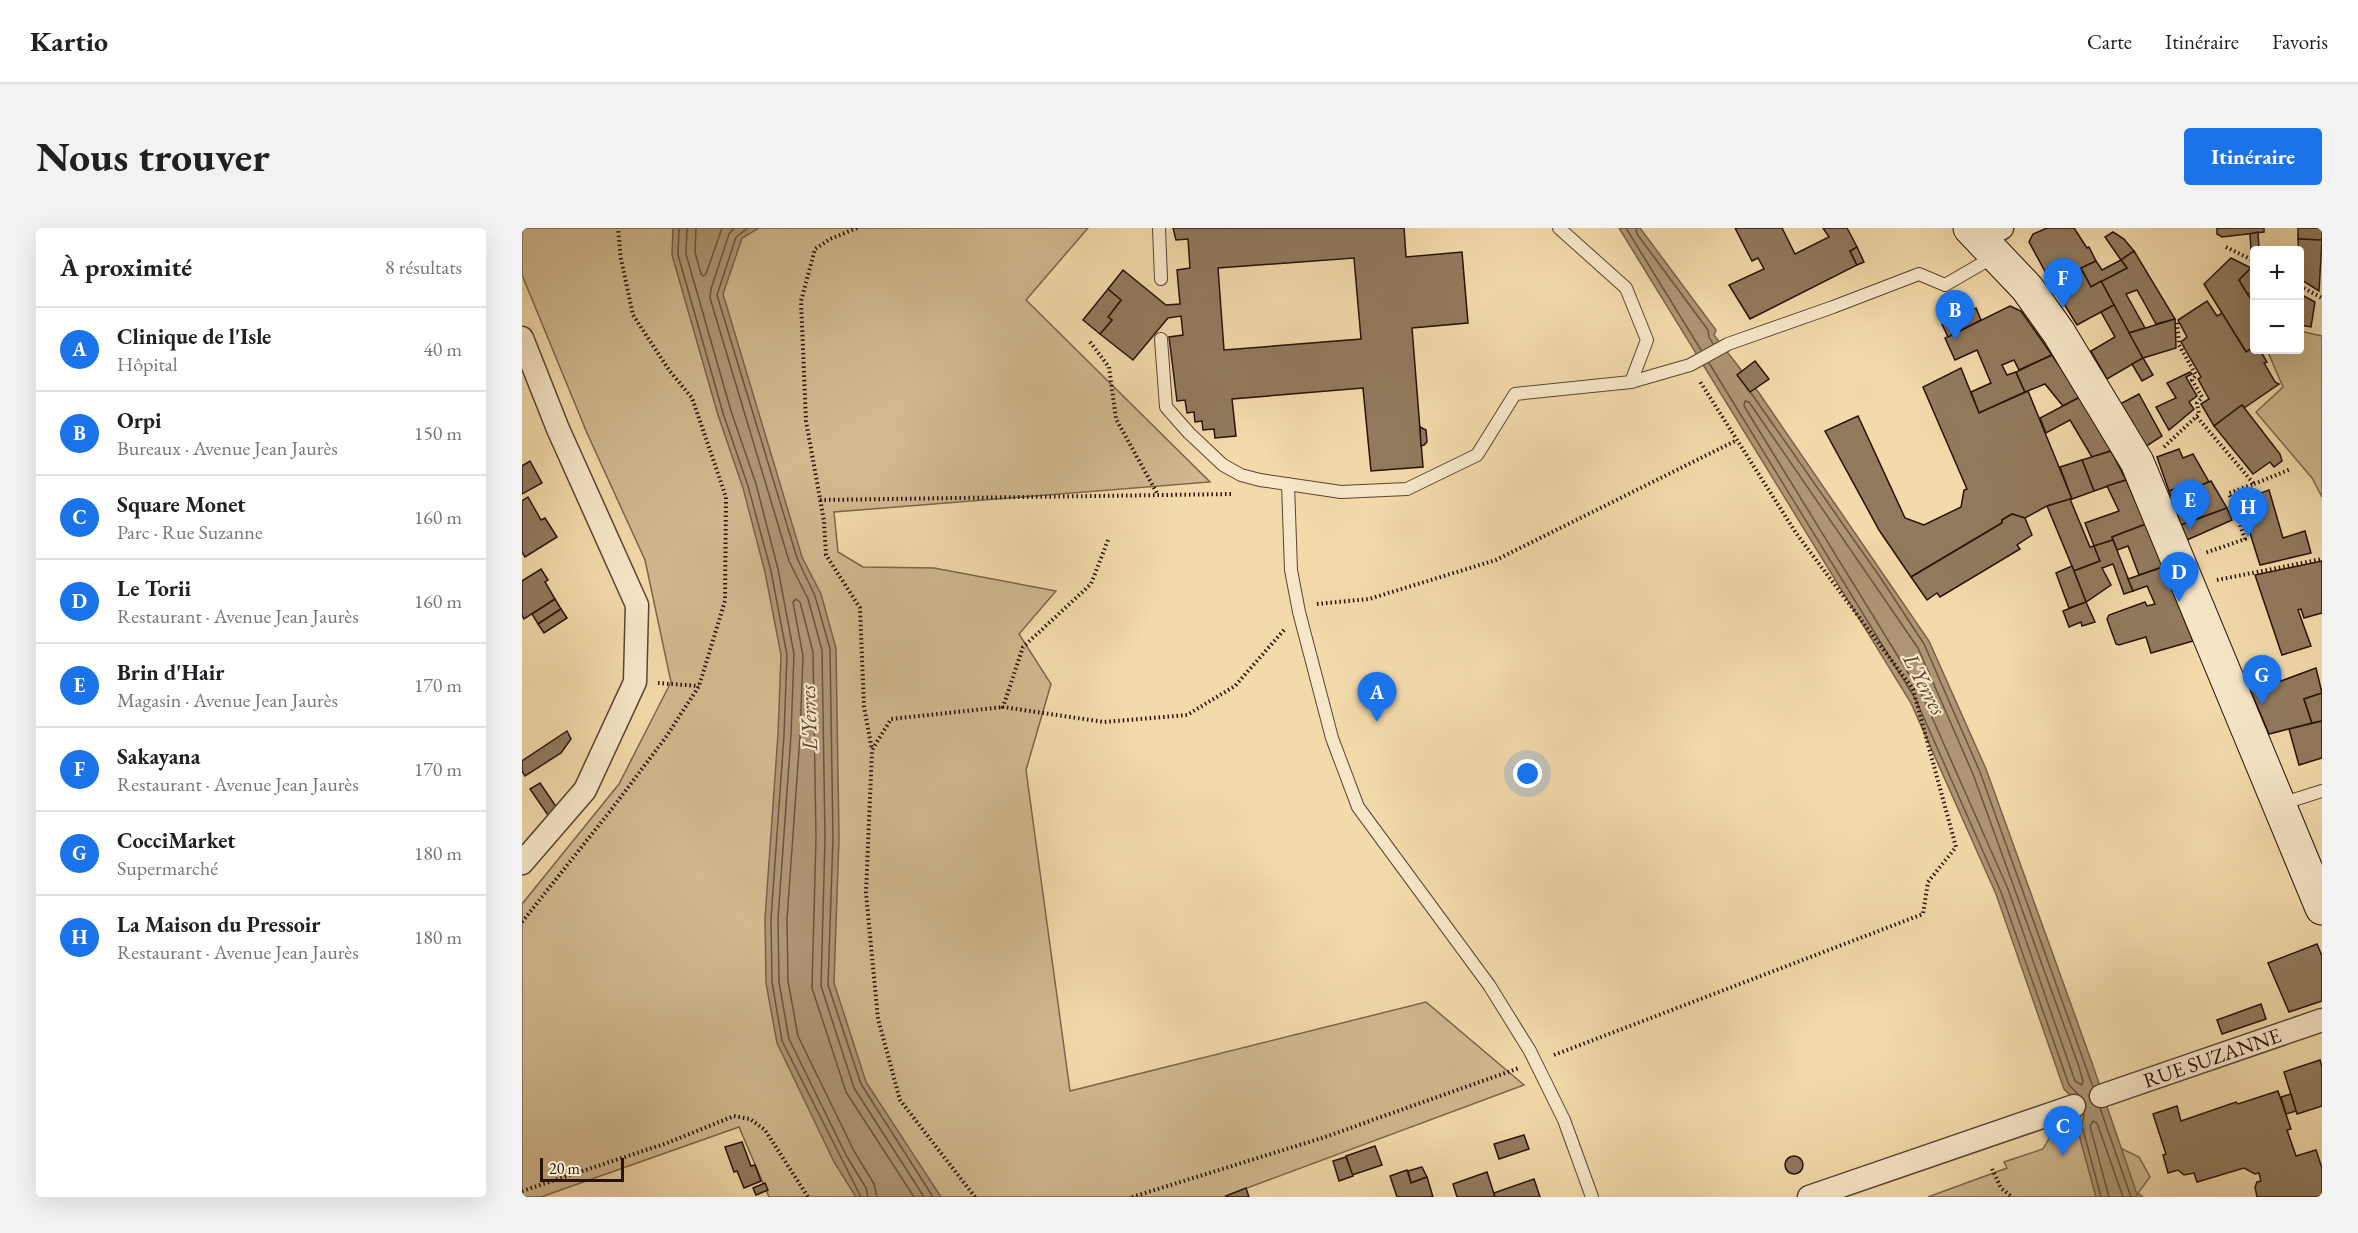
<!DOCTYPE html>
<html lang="fr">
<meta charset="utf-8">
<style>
:root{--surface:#fff;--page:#f2f2f2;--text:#202124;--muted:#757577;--line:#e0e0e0;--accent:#1a73e8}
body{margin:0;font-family:"EB Garamond",serif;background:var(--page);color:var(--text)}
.controls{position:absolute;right:18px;top:18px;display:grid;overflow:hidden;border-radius:6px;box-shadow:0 6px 24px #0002}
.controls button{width:54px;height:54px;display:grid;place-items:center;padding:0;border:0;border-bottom:2px solid var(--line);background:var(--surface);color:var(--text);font:30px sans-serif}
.scale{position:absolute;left:18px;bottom:15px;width:84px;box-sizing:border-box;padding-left:6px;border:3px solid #271108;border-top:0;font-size:16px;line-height:21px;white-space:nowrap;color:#271108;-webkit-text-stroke:4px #f7e7c8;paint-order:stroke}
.you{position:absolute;left:1006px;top:546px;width:21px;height:21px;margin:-15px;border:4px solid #fff;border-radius:50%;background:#1a73e8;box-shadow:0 0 0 9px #1a73e833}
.badge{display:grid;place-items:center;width:39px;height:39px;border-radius:50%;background:var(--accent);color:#fff;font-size:20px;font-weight:700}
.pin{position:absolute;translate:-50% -50px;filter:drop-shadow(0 2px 3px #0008)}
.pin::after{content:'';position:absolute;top:32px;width:21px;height:18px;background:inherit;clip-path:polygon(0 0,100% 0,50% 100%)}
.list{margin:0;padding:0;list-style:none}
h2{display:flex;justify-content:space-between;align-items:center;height:78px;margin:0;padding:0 24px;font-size:26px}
h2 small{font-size:20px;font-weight:400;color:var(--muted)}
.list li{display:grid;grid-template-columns:39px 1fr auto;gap:18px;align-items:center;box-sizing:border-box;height:84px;padding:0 24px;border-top:2px solid var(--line)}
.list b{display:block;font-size:22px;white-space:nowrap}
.list p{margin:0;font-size:20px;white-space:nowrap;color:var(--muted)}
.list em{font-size:20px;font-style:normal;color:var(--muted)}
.map{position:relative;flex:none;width:1800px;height:969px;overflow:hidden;border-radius:6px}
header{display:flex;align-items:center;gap:36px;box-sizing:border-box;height:84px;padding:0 30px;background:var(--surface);border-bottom:2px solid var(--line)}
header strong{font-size:28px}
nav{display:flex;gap:33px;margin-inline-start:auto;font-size:21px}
.intro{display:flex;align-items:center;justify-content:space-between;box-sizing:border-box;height:144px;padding:0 36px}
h1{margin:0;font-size:42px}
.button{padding:15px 27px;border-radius:6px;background:var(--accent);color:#fff;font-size:21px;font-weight:700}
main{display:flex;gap:36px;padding:0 36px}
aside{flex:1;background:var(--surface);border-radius:6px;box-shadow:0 6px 24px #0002}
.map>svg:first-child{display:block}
.green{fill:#d0b88f;stroke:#7c644c;stroke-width:1.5}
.water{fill:#ae9674;stroke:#786149;stroke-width:1.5}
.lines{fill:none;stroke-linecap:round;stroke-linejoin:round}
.shore{stroke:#6a543e;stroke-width:1.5}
.building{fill:#917a5d;stroke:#271108;stroke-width:1.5;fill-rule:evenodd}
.lane-casing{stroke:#5a4331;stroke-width:14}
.street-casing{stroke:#5a4331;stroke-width:25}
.secondary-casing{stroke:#271108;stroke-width:35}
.path{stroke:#271108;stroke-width:4;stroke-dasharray:1.5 3;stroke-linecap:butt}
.lane{stroke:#f7e7c8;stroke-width:12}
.street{stroke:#f7e7c8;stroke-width:22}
.secondary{stroke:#f7e7c8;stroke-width:33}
.labels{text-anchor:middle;stroke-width:4.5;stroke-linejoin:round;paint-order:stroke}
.street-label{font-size:21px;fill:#271108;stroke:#f7e7c8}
.water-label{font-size:22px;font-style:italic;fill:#5d4633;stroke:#f7e7c8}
</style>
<header>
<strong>Kartio</strong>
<nav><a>Carte</a><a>Itinéraire</a><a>Favoris</a></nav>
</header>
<div class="intro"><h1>Nous trouver</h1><a class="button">Itinéraire</a></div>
<main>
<aside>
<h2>À proximité<small>8 résultats</small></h2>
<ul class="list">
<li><span class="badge">A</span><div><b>Clinique de l'Isle</b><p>Hôpital</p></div><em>40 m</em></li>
<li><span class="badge">B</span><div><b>Orpi</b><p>Bureaux · Avenue Jean Jaurès</p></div><em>150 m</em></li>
<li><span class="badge">C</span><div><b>Square Monet</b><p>Parc · Rue Suzanne</p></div><em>160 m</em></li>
<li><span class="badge">D</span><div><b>Le Torii</b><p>Restaurant · Avenue Jean Jaurès</p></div><em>160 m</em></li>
<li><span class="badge">E</span><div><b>Brin d'Hair</b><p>Magasin · Avenue Jean Jaurès</p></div><em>170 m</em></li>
<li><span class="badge">F</span><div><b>Sakayana</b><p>Restaurant · Avenue Jean Jaurès</p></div><em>170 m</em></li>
<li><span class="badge">G</span><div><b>CocciMarket</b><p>Supermarché</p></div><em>180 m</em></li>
<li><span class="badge">H</span><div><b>La Maison du Pressoir</b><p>Restaurant · Avenue Jean Jaurès</p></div><em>180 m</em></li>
</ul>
</aside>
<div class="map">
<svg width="1800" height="969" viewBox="0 0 1800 969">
<rect width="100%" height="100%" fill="#f3daab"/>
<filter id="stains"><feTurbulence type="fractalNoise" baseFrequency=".00333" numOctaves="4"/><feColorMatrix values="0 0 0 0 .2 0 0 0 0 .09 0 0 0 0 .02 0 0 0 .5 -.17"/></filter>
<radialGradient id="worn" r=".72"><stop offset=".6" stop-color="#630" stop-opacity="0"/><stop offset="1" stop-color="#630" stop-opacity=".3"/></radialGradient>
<g class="green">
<polygon points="0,0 566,0 504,72 688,254 312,284 316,324 341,339 412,340 534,363 497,406 529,456 504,542 548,863 904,774 1002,857 701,969 247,969 217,899 19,969 0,969 0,676 97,556 149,454 123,332 65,205 0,47"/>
<polygon points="1778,103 1800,108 1800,269 1790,250 1734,184 1761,159 1745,122 1778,122"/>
<polygon points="1554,883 1588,915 1617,929 1628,949 1616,965 1621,969 1406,969 1485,940 1482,934 1521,921 1529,907 1524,892"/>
</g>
<g class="water">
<polygon points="151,0 237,0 220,10 201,66 280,329 299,366 314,420 317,610 312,755 344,854 419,969 334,969 312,934 255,815 244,755 243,691 256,506 259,427 243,344 221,260 196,187 150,27"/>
<polygon points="1097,0 1118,0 1194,102 1192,107 1237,165 1407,413 1464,541 1569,832 1616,969 1574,969 1554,896 1557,890 1551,870 1542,861 1474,666 1389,475"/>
</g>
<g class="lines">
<g class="shore">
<polyline points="157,0 156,27 201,185 226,258 249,343 265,427 262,507 249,691 250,754 260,813 339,969"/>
<polyline points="165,0 164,26 209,183 234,256 256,341 272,426 269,507 256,691 257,754 267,811 324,927 344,960 346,969"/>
<polyline points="174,0 173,24 179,46 181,48 184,46 200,0"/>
<polyline points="212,0 207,6 189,61 188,70 267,333 286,371 300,422 303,610 299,758 332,860 402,969"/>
<polyline points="226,0 214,9 195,67 275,330 293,368 308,421 311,610 306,757 339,856 411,969"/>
<polyline points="1104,0 1179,122"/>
<polyline points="1114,0 1115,6 1186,102 1187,109 1191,116"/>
<polyline points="1187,135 1394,472 1479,664 1547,857 1556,866"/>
<polyline points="1229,165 1360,352 1402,416 1458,544 1571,859"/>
<polygon points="1223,173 1227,174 1396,420 1451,546 1556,836 1561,853 1560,857 1553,853 1486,661 1401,469 1222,178"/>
<polyline points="1578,880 1609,969"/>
<polyline points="1562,886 1560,898 1579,969"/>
<polyline points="355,969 352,956 332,923 276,808 266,753 265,691 278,508 281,428 271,374 274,371 278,374 291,424 294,610 290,760 324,864 392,969"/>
<polyline points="1587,969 1568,898 1571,893 1575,895 1601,969"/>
</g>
</g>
<g class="building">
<path d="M651,0H882L884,29L940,24L946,95L890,100L901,239L849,243L841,160L710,171L714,208L693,210L692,201L681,202L680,193L673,194L672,184L665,185L663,172L655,173L647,109L661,107L659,88L646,90L611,132L578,106L590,92L586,89L599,72L586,61L601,42L644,77L658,76L655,42L668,40L666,11L654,12ZM832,30L839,111L702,122L696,40Z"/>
<polygon points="1213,0 1260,0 1273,26 1307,9 1301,0 1325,0 1335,19 1328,23 1335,37 1228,91 1207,57 1242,41 1236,30 1230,33"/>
<polygon points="1525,0 1552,0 1565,20 1567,19 1574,33 1559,40 1561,44 1531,58 1507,14 1511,6"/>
<polygon points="1695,0 1742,0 1742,4 1700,9 1695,6"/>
<polygon points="1776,0 1800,0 1800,12 1776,11"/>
<polygon points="1591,4 1602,11 1612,23 1599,32 1583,9"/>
<polygon points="1736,4 1737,22 1732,22 1732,24 1729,22 1728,6"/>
<polygon points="1776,11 1800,12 1797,63 1778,51"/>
<polygon points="1335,19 1342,34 1335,37 1328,23"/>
<polygon points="1612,23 1653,91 1634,96 1615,62 1604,66 1623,100 1607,105 1579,53 1605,40 1599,32"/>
<polygon points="1709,30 1729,40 1717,52 1732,76 1732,119 1724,124 1682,56"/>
<polygon points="1599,32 1605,40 1569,59 1559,40 1574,33 1580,42"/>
<polygon points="1729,40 1732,42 1732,61 1726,67 1717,52"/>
<polygon points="1561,44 1569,59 1579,53 1592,77 1555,97 1531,58"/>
<polygon points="586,61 599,72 586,89 590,92 578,106 561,92"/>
<polygon points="1778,66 1793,74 1789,99 1778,97"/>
<polygon points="1685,73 1695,88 1700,85 1724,124 1732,119 1732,122 1738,122 1745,134 1742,135 1753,154 1757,156 1722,180 1720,177 1692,198 1679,176 1687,171 1676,151 1679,149 1659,114 1665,109 1656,92"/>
<polygon points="1592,77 1621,130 1585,151 1569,123 1593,109 1579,84"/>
<polygon points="1488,78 1499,83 1530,127 1497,142 1492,132 1480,137 1485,147 1494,144 1503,164 1457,185 1449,164 1469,155 1455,122 1433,132 1423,110"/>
<polygon points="1454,80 1459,92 1426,109 1420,96"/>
<polygon points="1653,91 1654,120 1621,130 1607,105"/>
<polygon points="1530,127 1558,169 1541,178 1523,156 1503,164 1494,144"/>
<polygon points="1621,130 1631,147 1620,153 1610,136"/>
<polygon points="1233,133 1247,151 1228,164 1215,147"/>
<polygon points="1439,140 1457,185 1506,163 1550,271 1525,278 1503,290 1490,286 1480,292 1480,295 1389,349 1357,302 1303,203 1336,188 1383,290 1402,297 1439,279 1442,262 1445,261 1401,159"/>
<polygon points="1668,144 1670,146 1664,149 1675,168 1667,174 1672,181 1647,202 1634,179 1654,170 1645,155"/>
<polygon points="1617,166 1640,208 1623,219 1598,176"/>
<polygon points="1558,169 1589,223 1570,229 1548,192 1524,205 1518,190"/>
<polygon points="1720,177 1758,226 1760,233 1752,239 1748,234 1731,246 1692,198"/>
<polygon points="898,199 904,202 905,214 902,217 899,218"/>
<polygon points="1657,221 1661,230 1671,226 1687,254 1675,259 1671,255 1647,263 1635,229"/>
<polygon points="1589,223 1604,252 1572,263 1560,232"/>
<polygon points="1560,232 1572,263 1550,271 1538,239"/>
<polygon points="8,233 20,255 0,266 0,238"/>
<polygon points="1604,252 1624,296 1590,309 1591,312 1572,318 1563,295 1597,283 1585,258"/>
<polygon points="1689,253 1705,280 1659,297 1647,263 1671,255 1675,259"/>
<polygon points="1747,262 1761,310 1783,303 1789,325 1738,337 1718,273"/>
<polygon points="6,269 19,292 23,290 35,309 3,329 0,324 0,273"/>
<polygon points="1548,271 1568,319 1572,318 1578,333 1552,343 1525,278"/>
<polygon points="1705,280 1710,292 1665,312 1659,297"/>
<polygon points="1490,286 1503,290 1510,307 1495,317 1498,321 1418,369 1415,365 1405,372 1389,349 1480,295 1480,292"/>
<polygon points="1624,296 1641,339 1617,347 1606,318 1595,322 1590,309"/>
<polygon points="1591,312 1611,363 1602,366 1591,336 1580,340 1589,357 1564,374 1552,343 1578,333 1572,318"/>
<polygon points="1800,333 1800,385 1782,390 1779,381 1776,382 1789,418 1760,427 1733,347"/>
<polygon points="1550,338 1564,374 1547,380 1534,345"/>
<polygon points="1641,339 1671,413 1629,425 1624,409 1597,417 1594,416 1585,391 1587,387 1623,374 1625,378 1633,376 1625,358 1611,363 1606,351"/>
<polygon points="19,341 26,352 23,354 33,371 2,391 0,387 0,353"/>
<polygon points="33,371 39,381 16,396 10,386"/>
<polygon points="1564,374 1573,394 1560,398 1559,394 1547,399 1541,383"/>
<polygon points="39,381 45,390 22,405 16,396"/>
<polygon points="1794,440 1800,465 1782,471 1790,495 1747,506 1724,452 1753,443 1759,453"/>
<polygon points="1800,465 1800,493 1790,495 1782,471"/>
<polygon points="1800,493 1800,530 1777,537 1767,501"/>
<polygon points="45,503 49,511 39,525 3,548 0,543 0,533"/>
<polygon points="18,555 35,580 28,590 8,561"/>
<polygon points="1795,716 1800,728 1800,773 1767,784 1746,735"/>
<polygon points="1739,776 1744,791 1700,806 1695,792"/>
<polygon points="1798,832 1800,839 1800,878 1775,886 1762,844"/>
<polygon points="1756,863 1769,901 1765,902 1774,928 1794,922 1800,940 1800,969 1735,969 1733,959 1735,954 1739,953 1737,945 1733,946 1722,940 1675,954 1672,945 1662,947 1656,942 1646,945 1641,927 1644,926 1631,886 1655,878 1659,893 1714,874 1716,876"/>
<polygon points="1769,866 1774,883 1764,886 1759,869"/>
<polygon points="1002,907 1007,921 977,931 972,916"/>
<polygon points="220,914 229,938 233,937 239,953 222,960 215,943 212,944 203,919"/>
<polygon points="853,918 860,937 830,947 824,928"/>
<circle cx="1272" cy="937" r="9"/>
<polygon points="824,929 831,948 817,953 811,933"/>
<polygon points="900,939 905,949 889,955 886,943"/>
<polygon points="885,942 889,955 905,949 911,969 875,969 868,948"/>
<polygon points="965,944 973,969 935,969 931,956"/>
<polygon points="1012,951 1018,969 973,969 972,965"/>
<polygon points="243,955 246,962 234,967 231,960"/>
<polygon points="724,960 727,969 704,969 704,968"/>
</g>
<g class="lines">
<g class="lane-casing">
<g id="lane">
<polyline points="637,0 639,51"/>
<polyline points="639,111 644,179 667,205 701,237 719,247 738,252 819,264 885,261 955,227 993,166 1109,154 1125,112 1104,60 1037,0"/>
<polyline points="1109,154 1168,137 1206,116 1311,79 1397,46 1423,57 1473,28"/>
<polyline points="766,256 769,342 777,384 810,510 836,579 967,757 1008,823 1042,892 1070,969"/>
<polyline points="1759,576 1800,563"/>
</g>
</g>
<g class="street-casing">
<g id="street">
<polyline points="1459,13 1480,0"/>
<polyline points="0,110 36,201 115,377 113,454 63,562 0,635"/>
<polyline points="1579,868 1800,792"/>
<polyline points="1287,969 1552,878"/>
</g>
</g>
<g class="secondary-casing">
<polyline id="secondary" points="1448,0 1505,60 1537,105 1615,234 1800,680"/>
</g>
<g class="path">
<polyline points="335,0 308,11 293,21 279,73 284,193 302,293 304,327 338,380 342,479 350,522"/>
<polyline points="1704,19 1732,33"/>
<polyline points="1778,58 1800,70"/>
<polyline points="568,114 587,139 594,191 636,267"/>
<polyline points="1675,189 1732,256 1707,265 1723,311 1683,325"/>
<polyline points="1642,219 1677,186 1675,175 1680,169 1670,152 1674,147 1657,117 1655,92"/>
<polyline points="1732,256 1769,241"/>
<polyline points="298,272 711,266"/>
<polyline points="586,312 569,356 501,419 481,479 582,494 665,487 713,458 762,402"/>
<polyline points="1695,352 1800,331"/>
<polyline points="795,376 847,371 974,332 1215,212"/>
<polyline points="136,455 177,458"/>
<polyline points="0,694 89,582 144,509 177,458 203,373 204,269 170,170 147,142 111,87 99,31 96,0"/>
<polyline points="1032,827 1401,686 1406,654 1434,619 1391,461 1274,305 1177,152"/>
<polyline points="1470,941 1479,960 1490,969"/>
<polyline points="0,963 145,915 212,888 228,891 243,902 286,969"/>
<polyline points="453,969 378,872 356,791 344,665 350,522 369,491 481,479"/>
<polyline points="610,969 800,910 997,840"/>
</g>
<use href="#lane" class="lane"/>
<use href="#street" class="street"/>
<use href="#secondary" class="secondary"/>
</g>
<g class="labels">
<g class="street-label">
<text transform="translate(1690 830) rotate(-19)" y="7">RUE SUZANNE</text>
</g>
<g class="water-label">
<text transform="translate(1403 456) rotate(62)" y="8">L'Yerres</text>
<text transform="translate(286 490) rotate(-92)" y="8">L'Yerres</text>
</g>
</g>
<rect width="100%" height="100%" filter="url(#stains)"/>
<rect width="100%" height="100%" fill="url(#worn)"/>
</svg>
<div class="controls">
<button>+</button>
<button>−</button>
</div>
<div class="scale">20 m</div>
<div class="you"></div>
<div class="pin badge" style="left:855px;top:494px">A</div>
<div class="pin badge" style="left:1433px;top:112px">B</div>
<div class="pin badge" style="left:1541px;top:928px">C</div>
<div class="pin badge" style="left:1657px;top:374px">D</div>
<div class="pin badge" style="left:1668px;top:302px">E</div>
<div class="pin badge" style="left:1541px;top:80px">F</div>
<div class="pin badge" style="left:1740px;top:477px">G</div>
<div class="pin badge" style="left:1726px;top:309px">H</div>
</div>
</main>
